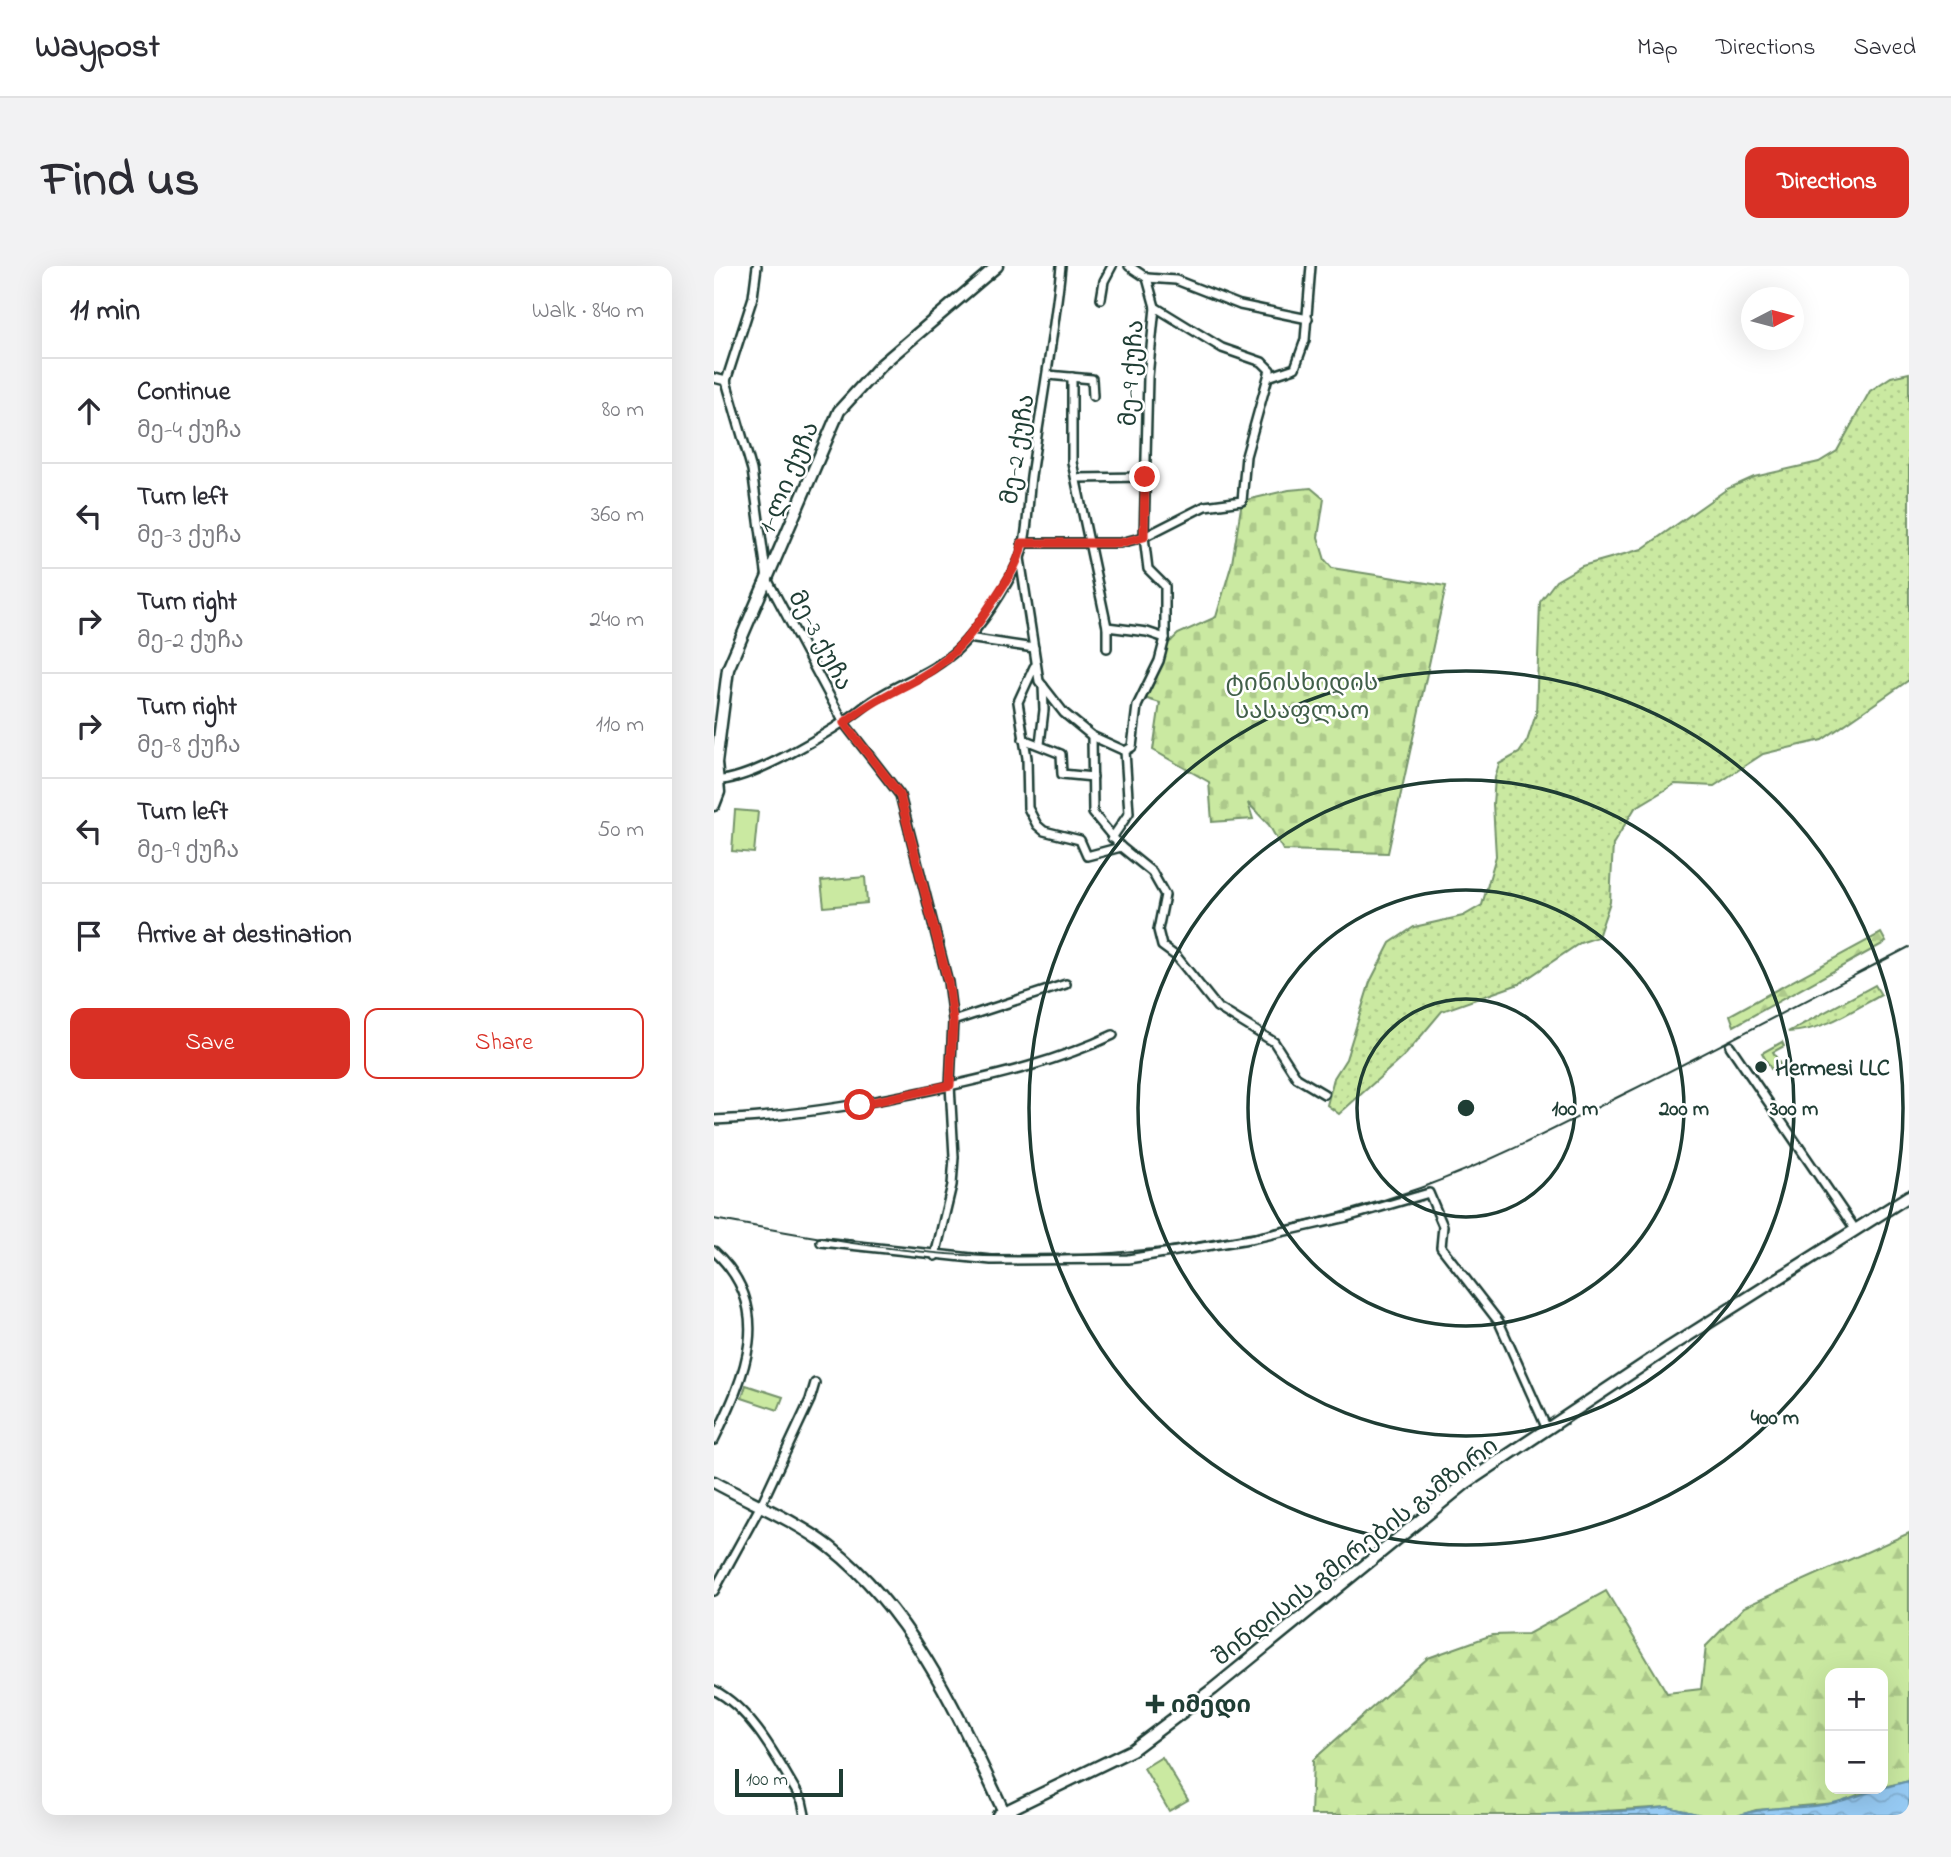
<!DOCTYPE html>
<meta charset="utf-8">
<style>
:root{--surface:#fff;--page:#f2f2f3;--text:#2b2b33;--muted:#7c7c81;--line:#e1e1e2;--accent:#d93025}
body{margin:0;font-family:"Indie Flower","Noto Sans Georgian",sans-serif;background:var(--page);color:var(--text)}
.controls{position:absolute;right:21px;bottom:21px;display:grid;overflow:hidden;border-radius:14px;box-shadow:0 7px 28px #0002}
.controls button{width:63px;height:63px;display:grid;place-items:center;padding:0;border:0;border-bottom:2px solid var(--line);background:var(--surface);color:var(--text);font:35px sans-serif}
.compass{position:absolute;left:1027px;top:21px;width:63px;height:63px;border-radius:50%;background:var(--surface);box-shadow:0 7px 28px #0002;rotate:84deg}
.scale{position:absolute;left:21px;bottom:18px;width:108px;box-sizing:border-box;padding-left:7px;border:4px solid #1f3d34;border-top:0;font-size:19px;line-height:24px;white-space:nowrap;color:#1f3d34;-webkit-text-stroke:5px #fff;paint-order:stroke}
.stop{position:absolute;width:21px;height:21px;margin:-16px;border:5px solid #d93025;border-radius:50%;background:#fff}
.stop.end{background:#d93025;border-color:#fff;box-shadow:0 2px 7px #0008}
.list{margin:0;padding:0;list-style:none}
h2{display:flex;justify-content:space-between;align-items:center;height:91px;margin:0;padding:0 28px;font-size:30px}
h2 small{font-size:23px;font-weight:400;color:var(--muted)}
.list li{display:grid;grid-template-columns:46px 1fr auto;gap:21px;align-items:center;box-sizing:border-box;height:105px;padding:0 28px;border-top:2px solid var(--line)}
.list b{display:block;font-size:26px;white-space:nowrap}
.list p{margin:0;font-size:23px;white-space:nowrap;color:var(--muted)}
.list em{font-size:23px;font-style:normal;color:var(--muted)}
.actions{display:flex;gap:14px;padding:21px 28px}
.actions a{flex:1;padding:16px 0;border:2px solid var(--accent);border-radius:14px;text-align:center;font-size:24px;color:var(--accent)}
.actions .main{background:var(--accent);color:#fff}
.icon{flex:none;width:38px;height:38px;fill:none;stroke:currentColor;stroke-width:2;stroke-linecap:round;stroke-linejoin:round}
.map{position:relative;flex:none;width:1195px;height:1549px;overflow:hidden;border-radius:14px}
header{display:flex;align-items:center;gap:42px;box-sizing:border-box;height:98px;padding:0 35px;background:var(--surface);border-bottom:2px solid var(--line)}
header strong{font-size:33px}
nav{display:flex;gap:38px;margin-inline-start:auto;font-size:24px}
.intro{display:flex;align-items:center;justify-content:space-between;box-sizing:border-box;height:168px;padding:0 42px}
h1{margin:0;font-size:49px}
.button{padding:18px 32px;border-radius:14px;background:var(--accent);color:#fff;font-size:24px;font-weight:700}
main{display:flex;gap:42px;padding:0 42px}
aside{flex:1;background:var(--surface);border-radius:14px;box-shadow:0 7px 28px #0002}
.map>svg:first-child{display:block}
.grass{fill:url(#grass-dots);stroke:#74936a;stroke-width:2}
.forest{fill:url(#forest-firs);stroke:#74936a;stroke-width:2}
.cemetery{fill:url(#cemetery-stones);stroke:#74936a;stroke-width:2}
.pitch{fill:#cae9a1;stroke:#74936a;stroke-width:2}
.water{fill:url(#water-waves);stroke:#6692a7;stroke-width:2}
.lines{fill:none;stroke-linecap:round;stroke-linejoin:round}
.street-casing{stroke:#1f3d34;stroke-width:12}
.secondary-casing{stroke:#1f3d34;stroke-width:15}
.street{stroke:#fff;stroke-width:7}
.secondary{stroke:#fff;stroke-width:10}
.rail{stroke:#1f3d34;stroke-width:2}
.route{stroke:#d93025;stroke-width:9}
.ring{fill:none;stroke:#1f3d34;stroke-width:3.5}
.poi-dot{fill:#1f3d34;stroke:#fff;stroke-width:2.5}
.labels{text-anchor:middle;stroke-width:5;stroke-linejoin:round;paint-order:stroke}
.street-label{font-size:24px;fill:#1f3d34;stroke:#fff}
.park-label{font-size:24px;fill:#415f4a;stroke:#fff}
.poi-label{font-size:24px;font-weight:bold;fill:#1f3d34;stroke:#fff;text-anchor:start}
.centre{fill:#1f3d34;stroke:#fff;stroke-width:3.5}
.ring-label{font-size:21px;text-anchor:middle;font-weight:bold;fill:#1f3d34;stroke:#fff;stroke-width:5;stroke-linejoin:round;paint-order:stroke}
</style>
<header>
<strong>Waypost</strong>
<nav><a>Map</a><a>Directions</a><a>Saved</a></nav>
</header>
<div class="intro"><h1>Find us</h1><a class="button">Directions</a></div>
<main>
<aside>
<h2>11 min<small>Walk · 840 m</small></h2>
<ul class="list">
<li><svg class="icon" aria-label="ahead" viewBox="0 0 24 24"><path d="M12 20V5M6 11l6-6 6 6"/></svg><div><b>Continue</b><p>მე-4 ქუჩა</p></div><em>80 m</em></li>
<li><svg class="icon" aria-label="left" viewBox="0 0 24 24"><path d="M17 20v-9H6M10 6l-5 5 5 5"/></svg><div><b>Turn left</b><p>მე-3 ქუჩა</p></div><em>360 m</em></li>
<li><svg class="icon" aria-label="right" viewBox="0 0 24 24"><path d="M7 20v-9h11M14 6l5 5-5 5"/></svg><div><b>Turn right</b><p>მე-2 ქუჩა</p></div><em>240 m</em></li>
<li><svg class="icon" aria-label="right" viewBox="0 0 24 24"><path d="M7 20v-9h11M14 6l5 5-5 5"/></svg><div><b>Turn right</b><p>მე-8 ქუჩა</p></div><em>110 m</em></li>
<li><svg class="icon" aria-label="left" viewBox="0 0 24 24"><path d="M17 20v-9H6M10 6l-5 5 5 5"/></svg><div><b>Turn left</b><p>მე-9 ქუჩა</p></div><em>50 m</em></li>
<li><svg class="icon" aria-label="arrive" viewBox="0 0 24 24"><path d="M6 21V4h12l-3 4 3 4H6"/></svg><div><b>Arrive at destination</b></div></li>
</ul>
<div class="actions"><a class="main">Save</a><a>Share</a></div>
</aside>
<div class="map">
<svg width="1195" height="1549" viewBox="0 0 1195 1549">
<defs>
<pattern id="grass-dots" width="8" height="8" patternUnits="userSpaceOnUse" patternTransform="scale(1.75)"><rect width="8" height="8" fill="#cae9a1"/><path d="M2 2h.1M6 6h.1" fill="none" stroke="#adc98b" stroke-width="1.8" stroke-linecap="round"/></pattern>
<pattern id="forest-firs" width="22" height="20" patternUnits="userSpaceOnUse" patternTransform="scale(1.75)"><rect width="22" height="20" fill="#cae9a1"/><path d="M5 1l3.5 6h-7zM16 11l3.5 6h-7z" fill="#adc98b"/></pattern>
<pattern id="cemetery-stones" width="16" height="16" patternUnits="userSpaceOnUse" patternTransform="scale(1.75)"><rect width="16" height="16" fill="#cae9a1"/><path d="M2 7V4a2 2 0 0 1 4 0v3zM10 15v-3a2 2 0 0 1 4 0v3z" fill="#adc98b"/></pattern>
<pattern id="water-waves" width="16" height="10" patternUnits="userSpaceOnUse" patternTransform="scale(1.75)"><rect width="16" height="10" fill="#96caf3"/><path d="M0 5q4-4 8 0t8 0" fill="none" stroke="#81aed1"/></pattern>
</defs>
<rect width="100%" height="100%" fill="#fff"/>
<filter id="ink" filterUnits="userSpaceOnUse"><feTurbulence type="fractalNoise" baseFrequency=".0143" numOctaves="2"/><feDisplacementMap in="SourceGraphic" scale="14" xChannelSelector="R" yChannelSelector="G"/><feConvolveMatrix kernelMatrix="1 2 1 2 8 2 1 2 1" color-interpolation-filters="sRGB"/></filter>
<g filter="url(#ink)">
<g class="grass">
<polygon points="1195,107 1195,414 1108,474 1049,488 1000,520 961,518 921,542 899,578 896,636 884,671 866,677 805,718 728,745 692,788 625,848 613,839 620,812 632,793 656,716 676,677 700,661 749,650 768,639 782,590 779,538 781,512 785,498 805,487 813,475 822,448 826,336 842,315 868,300 928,283 1013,223 1040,211 1105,196 1123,185 1156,125 1177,111"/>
<path d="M1161,719L1167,729C1136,746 1109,765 1074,766Z"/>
</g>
<g class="forest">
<polygon points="1167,667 1172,676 1020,760 1016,749"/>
<polygon points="1068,776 1070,780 1059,786 1066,798 1057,803 1048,787"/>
<polygon points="1195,1267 1195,1515 1169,1521 1169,1407 1116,1407 1116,1523 1160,1523 1122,1537 1042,1544 1026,1549 987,1549 954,1541 827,1549 597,1549 599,1494 714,1392 778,1369 814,1368 892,1325 953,1427 987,1423 992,1380 1030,1341"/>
</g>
<polygon class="cemetery" points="597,222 610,233 604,271 611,294 618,302 732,320 674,587 569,584 555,559 534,537 539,553 498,556 495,516 439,484 446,437 427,431 451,372 456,376 464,368 502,351 518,297 528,235 575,224"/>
<g class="pitch">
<polygon points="21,544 44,546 40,587 18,585"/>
<polygon points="151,611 153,637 110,641 107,615"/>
<polygon points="32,1119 69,1131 64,1144 28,1132"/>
<polygon points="448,1491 474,1534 455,1545 430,1502"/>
</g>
<g class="water">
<path d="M1195,1515V1549H1026C1057,1538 1091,1545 1123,1536C1149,1529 1169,1521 1195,1515Z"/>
<path d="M954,1541L987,1549H827C870,1545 912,1547 954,1541Z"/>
</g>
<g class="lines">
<g class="street-casing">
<g id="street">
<polyline points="433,12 462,14 526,39 594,53"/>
<polyline points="387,33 390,15 398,0"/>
<polyline points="334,109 378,113 379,130"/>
<polyline points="557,110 581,102 591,74 597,0"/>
<polyline points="358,111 358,196 393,361 393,382"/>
<polyline points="0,112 12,115"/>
<polyline points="12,115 38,204 53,313 130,457 186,529 234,716 239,755 236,819 240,891 238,919 221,990"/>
<polyline points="12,115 39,31 43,0"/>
<polyline points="362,212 431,211"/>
<polyline points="308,277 406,277 430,271 491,240 528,235 532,190 556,104 548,96 508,82 441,41"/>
<polyline points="306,292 325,415 350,447 378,470 411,485"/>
<polyline points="393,361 433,366 451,372"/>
<polyline points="254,372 320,382"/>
<polyline points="320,401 304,436 313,492 314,542 323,559 330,565 366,574 373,590 407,581"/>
<polyline points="378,470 379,547 407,581 438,606 451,629 444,664 448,680 463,691 503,741 560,776 583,812 610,828"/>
<polyline points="309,473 347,488 348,508 379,511"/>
<polyline points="326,478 330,444 329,420"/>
<path d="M0,514C34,517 123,463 151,440C180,417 215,411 245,382C268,359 291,324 305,294C314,274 314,233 317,210C327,140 340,71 347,0"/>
<polyline points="398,572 415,547 411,485 418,481 423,440 445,395 451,372 451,320 434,303 430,271 434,111 441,41 433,12 415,0"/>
<polyline points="239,755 352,718"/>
<polyline points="1016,780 1141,963"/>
<path d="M0,854C76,851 152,838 226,822C286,809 344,795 399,769"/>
<polyline points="107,976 277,994 414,993 541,972 633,951 715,927 729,960 727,981 785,1056 833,1163"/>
<path d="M0,985C62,1042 31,1110 0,1174"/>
<polyline points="0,1325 46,1241 96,1134 101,1117"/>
<path d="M0,1424C41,1446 65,1497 88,1535L91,1549"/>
</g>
</g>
<g class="secondary-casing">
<g id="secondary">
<polyline points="0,539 5,526 2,497 14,403 125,145 167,99 283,0"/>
<path d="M0,1216C38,1237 81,1254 116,1281C201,1348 245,1451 290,1546"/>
<polyline points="284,1549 418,1484 499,1423 752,1217 956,1081 1195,930"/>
</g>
</g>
<use href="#street" class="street"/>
<use href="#secondary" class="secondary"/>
<path class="rail" d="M0,953C89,969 180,987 270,990C419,994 566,971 706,922C775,897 842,862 908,829C1004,781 1099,731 1195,681"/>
</g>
</g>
<g class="lines" filter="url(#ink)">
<path class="route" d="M146,839L236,819L239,755L234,716L188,538L186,529L130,457C154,437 180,426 207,411C241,392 263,361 283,329C294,312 305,297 308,277H406L430,271L431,211"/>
</g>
<g class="ring">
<circle cx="752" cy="842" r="109"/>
<circle cx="752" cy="842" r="218"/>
<circle cx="752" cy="842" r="328"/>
<circle cx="752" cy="842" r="437"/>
</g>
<g class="poi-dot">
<circle cx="1047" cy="801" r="7"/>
<path d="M437.5 1427.5h7v7h7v7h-7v7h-7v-7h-7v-7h7z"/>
</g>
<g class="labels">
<g class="street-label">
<text transform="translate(417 107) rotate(-86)" y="8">მე-9 ქუჩა</text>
<text transform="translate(303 183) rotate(-81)" y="8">მე-2 ქუჩა</text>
<text transform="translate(74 211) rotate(-67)" y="8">1-ლი ქუჩა</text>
<text transform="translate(107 374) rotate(62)" y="8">მე-3 ქუჩა</text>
<text transform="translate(641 1285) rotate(-38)" y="8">შინდისის გმირების გამზირი</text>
</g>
<g class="park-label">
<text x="588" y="424">ტინისხიდის<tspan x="588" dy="28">სასაფლაო</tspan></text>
</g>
<g class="poi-label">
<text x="1061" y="809">Hermesi LLC</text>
<text x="457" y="1446">იმედი</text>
</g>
</g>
<circle cx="752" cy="842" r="10" class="centre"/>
<g class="ring-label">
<text x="861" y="849">100 m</text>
<text x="970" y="849">200 m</text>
<text x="1080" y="849">300 m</text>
<text x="1061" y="1158">400 m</text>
</g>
</svg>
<div class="controls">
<button>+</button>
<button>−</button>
</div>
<svg class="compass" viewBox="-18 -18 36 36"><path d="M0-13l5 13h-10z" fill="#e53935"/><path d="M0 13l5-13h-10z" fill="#7c7c81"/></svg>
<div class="scale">100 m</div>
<div class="stop" style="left:146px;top:839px"></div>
<div class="stop end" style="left:431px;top:211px"></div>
</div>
</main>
